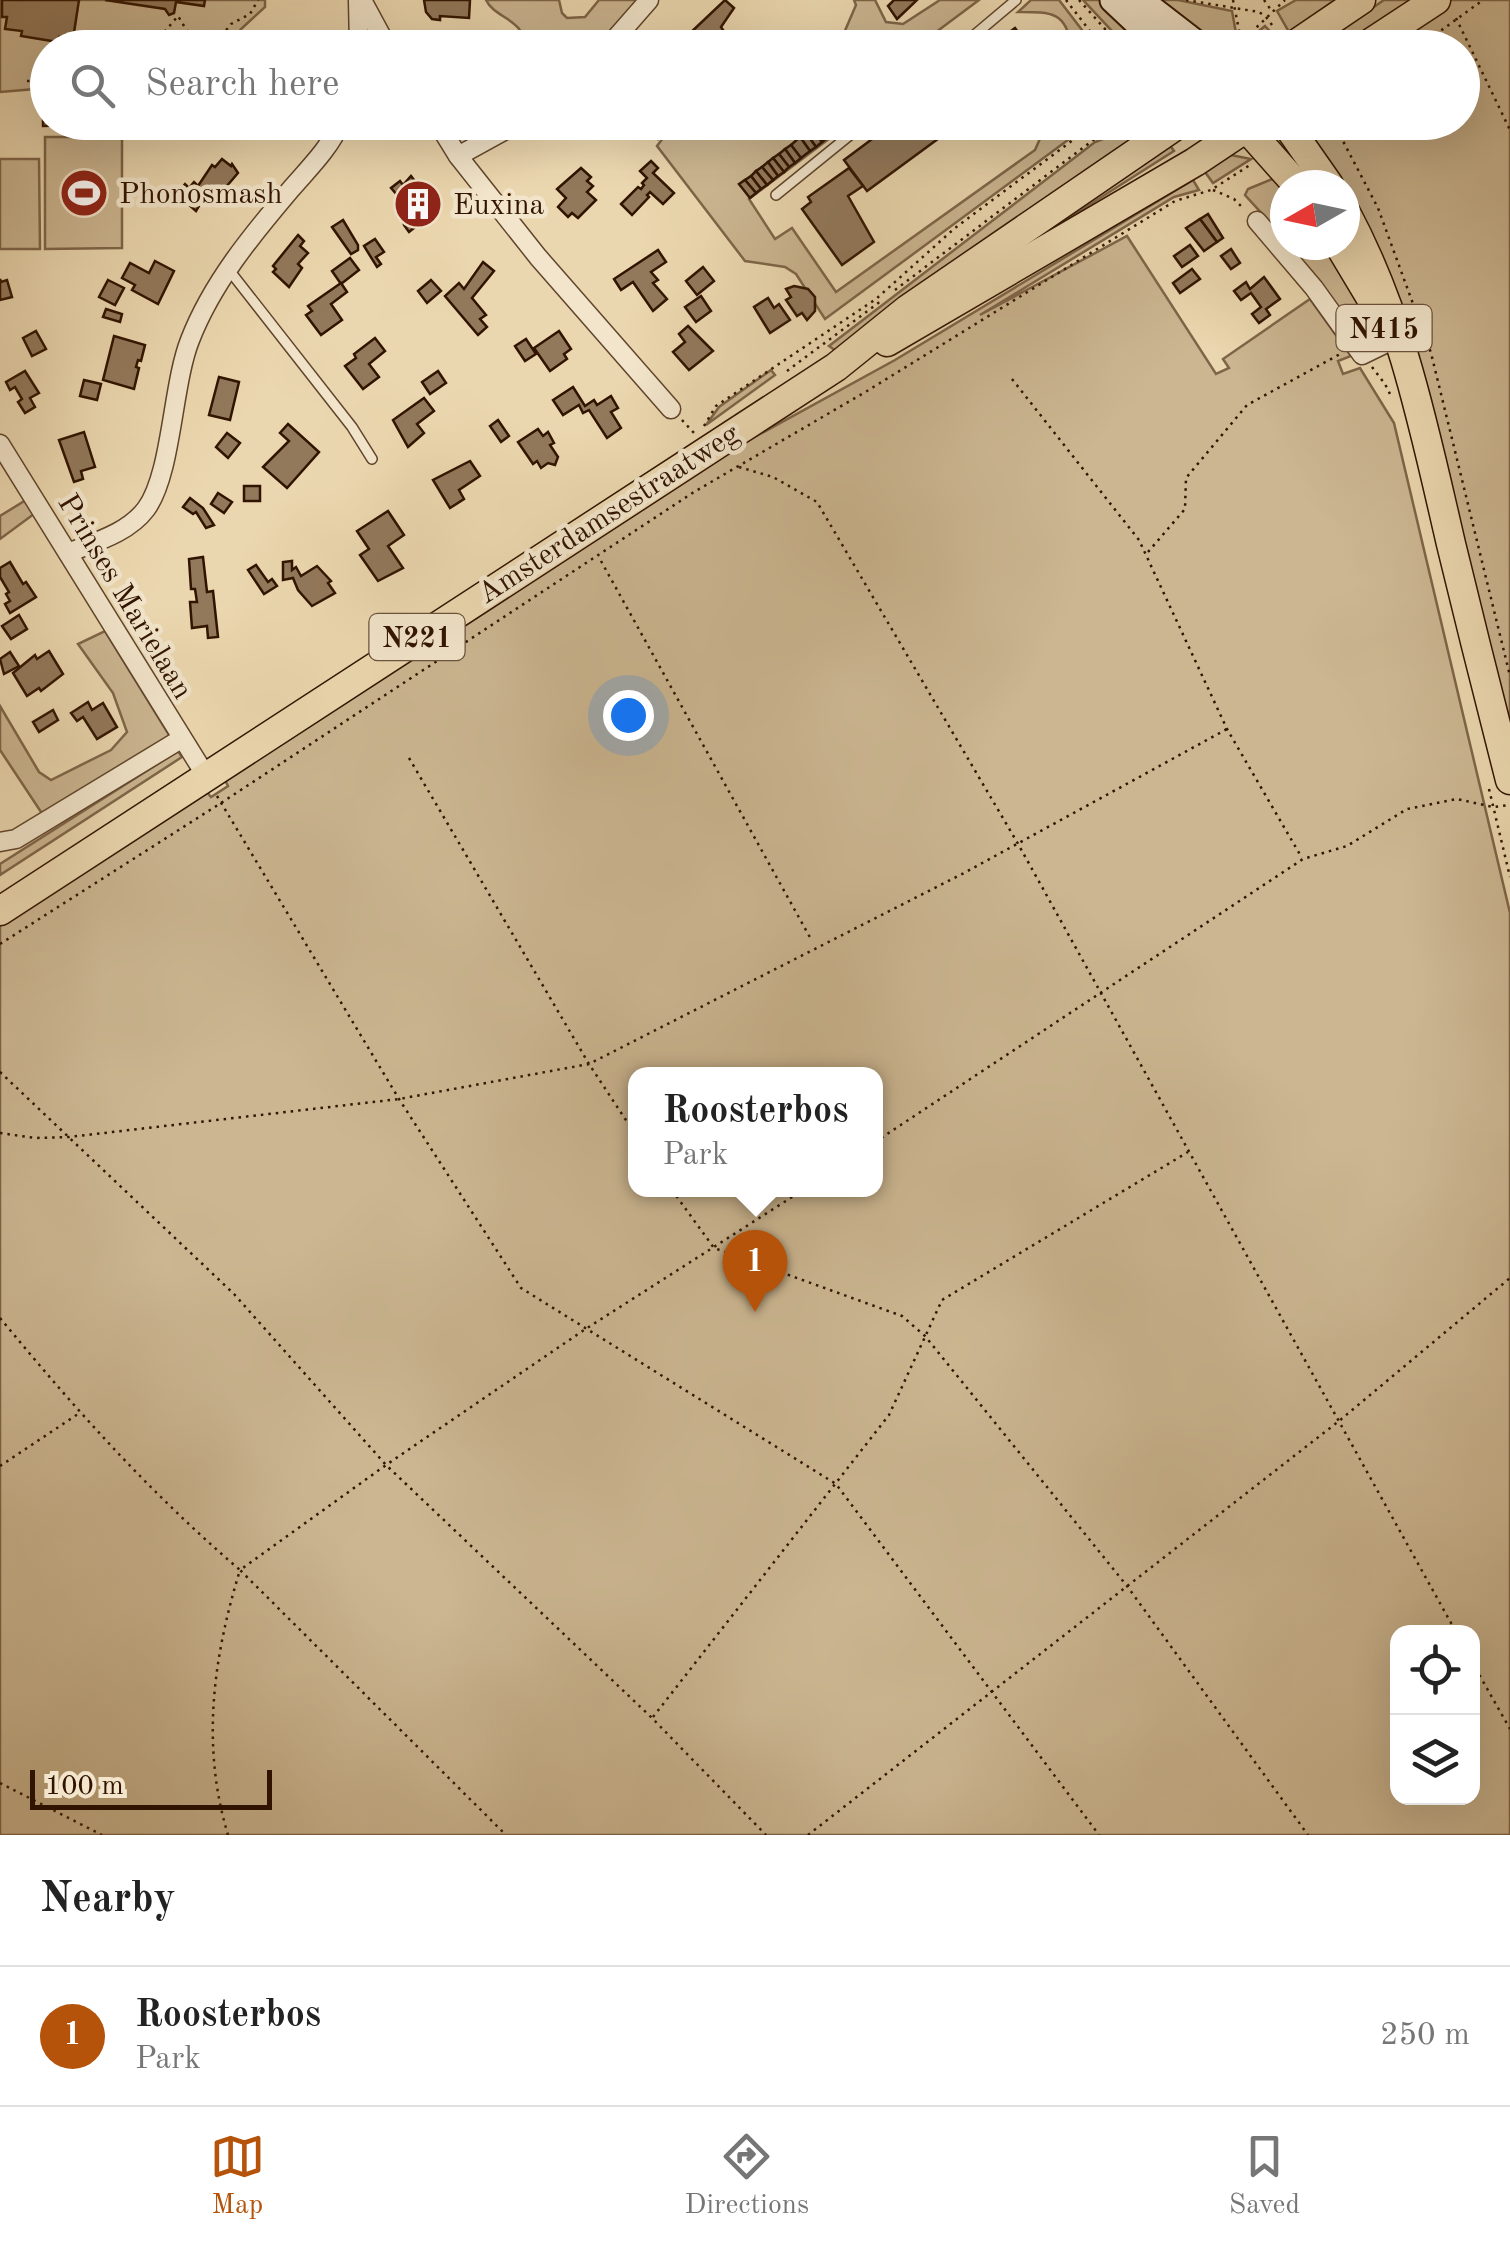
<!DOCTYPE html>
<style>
:root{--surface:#fff;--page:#f6f6f6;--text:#222;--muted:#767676;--line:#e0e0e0;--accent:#b45309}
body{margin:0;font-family:"Old Standard TT",serif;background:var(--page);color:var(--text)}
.controls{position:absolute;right:30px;bottom:30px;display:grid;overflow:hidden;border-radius:20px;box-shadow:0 10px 40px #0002}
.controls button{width:90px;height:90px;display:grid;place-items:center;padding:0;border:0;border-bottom:2px solid var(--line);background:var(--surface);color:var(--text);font:50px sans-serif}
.compass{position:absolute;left:1270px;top:170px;width:90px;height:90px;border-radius:50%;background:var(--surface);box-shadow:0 10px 40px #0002;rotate:261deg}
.scale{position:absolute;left:30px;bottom:25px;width:242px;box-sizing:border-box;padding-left:10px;border:5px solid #311400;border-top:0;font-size:28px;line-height:35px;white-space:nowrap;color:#311400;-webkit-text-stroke:8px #f2e5cb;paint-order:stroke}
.you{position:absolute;left:628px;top:715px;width:35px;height:35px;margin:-25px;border:8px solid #fff;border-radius:50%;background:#1a73e8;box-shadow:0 0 0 15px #1a73e833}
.badge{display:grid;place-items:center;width:65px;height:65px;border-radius:50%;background:var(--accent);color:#fff;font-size:32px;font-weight:700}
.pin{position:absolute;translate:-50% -82px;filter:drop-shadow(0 2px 5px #0008)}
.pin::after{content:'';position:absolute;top:52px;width:35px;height:30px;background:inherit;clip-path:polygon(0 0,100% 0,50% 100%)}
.popup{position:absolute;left:628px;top:1067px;width:255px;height:130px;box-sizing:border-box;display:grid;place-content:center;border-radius:20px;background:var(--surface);filter:drop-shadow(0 2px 8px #0005);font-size:32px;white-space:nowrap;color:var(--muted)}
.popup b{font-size:38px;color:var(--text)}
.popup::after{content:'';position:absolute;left:50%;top:100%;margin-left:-20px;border:20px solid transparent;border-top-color:var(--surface)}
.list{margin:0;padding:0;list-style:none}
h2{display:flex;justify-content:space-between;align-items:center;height:130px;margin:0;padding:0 40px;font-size:42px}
h2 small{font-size:32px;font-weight:400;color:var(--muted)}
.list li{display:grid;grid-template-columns:65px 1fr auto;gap:30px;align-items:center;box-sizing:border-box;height:140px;padding:0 40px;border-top:2px solid var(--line)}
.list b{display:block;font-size:38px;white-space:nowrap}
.list p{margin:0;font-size:32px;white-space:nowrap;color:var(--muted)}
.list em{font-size:32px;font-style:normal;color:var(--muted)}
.icon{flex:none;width:55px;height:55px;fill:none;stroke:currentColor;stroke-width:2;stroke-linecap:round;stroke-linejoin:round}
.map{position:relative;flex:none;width:1510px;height:1835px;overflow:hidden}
.search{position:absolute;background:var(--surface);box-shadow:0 10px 40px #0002;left:30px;right:30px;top:30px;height:110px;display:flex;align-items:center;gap:25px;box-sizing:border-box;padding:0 35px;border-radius:55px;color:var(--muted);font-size:38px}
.sheet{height:270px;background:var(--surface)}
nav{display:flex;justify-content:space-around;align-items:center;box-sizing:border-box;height:140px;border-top:2px solid var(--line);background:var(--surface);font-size:28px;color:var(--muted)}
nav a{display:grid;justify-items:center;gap:5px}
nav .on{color:var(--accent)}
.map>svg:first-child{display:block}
.green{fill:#cbb691;stroke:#7e6548;stroke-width:2.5;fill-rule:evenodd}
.building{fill:#92795b;stroke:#311400;stroke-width:2.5}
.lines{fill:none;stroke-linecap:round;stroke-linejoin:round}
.service-casing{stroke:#60452c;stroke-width:12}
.minor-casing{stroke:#60452c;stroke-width:21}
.secondary-casing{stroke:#311400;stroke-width:29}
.primary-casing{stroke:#311400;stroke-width:31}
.path{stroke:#311400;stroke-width:2.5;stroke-dasharray:2.5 5;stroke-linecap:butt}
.service{stroke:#f2e5cb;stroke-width:9}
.minor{stroke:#f2e5cb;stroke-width:18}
.secondary{stroke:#f2e5cb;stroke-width:25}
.primary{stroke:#ebd7af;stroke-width:28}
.labels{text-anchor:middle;stroke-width:9;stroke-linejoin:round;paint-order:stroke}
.shield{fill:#f2e5cb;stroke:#6b533d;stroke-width:2.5}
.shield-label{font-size:28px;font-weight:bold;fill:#311400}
.poi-label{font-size:30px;fill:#311400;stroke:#f2e5cb;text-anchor:start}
.street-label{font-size:30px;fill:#311400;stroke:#f2e5cb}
</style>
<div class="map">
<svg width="1510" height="1835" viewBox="0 0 1510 1835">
<rect width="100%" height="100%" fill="#ebd7af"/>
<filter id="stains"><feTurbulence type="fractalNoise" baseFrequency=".002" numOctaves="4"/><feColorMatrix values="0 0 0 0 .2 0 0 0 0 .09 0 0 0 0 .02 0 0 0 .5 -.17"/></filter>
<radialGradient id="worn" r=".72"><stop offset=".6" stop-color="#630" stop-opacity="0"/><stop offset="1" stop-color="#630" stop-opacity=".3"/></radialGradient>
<g class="green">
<polygon points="0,0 265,0 265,7 241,29 228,47 48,48 47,88 0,92"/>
<path d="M486,0H559L562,13L567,18L585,17L599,0H640L598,48L524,47C526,19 495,19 486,0Z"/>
<polygon points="854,0 875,0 886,22 903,24 940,0 979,0 916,47 838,47 856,5"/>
<path d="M1031,0H1059L1095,47H1071C1067,11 1050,12 1018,12Z"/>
<polygon points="1083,0 1099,0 1151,47 1127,47"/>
<polygon points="1152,0 1178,0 1232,11 1236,33 1220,47 1210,47"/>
<polygon points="1296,0 1335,0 1289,32 1277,11"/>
<polygon points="1384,0 1416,0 1346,47 1314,48"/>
<polygon points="1445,0 1510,0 1510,742 1380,256 1345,185 1311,136 1331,123 1462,122 1462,48 1392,47 1404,41 1403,29"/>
<polygon points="1265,26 1278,40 1268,47 1241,47 1252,37 1255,39 1254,35"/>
<polygon points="736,122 850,123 749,199 775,239 792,228 836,292 1035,150 1047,123 1091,123 825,319 796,274 785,267 745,261 657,146 666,134 675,132 685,123 719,123 727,127"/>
<polygon points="1139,123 1151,123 1156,130 836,351 829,346 1095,142 1130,129"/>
<polygon points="45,137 122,137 122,248 45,249"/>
<polygon points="1166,140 1174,151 988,269"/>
<polygon points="1231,155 1251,159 1213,183 1205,172"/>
<polygon points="0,159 39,159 40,249 0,249"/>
<polygon points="1277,177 1285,188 1285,239 1245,195 1248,189"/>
<path d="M1193,180L1199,190L1174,197L980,315L1127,236L1216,374L1229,368L1223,359L1310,299L1351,356L1338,361L1343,374L1360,368L1394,423L1510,913V1835H0V921L202,786L211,797L228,786L225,780L689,473L895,360ZM635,1074H875V1190H635ZM1398,1632H1472V1798H1398Z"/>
<polygon points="1290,245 1326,245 1382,341 1368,347"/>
<polygon points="771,370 775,375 706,425 719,407"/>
<polygon points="26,500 34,514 0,539 0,516"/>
<polygon points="105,631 171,738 45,818 0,750 0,706 39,772 51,780 111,750 127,732 113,693 78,644"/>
<polygon points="178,751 182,757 0,875 0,864"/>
</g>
<g class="building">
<polygon points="2,0 79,0 73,39 59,37 58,42 21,36 22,31 5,29 7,17 2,17"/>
<polygon points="105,0 205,0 204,6 176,2 174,13 169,15 165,9"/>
<polygon points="424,0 470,0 469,18 440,16 440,20 432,19 426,12"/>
<polygon points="725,0 734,8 721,27 735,48 715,48 706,37 699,46 687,36"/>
<polygon points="894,0 917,0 897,19 888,6"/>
<polygon points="1015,28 1029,48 988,48"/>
<polygon points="687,36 699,46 701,48 687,48 681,43"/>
<polygon points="43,111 48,111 48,122 82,122 82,125 43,126"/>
<polygon points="606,122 625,122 625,123 614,132"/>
<polygon points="654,122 669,122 672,127 658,139 648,127"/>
<polygon points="825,122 833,133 827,138 817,124"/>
<polygon points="895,122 961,122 867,191 844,160"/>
<polygon points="817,124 827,138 822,142 811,129"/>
<polygon points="811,129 822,142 816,147 806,133"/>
<polygon points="806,133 816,147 810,151 800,137"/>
<polygon points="800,137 810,151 801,158 791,145"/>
<polygon points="791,145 801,158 795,163 785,149"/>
<polygon points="785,149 795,163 789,167 779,154"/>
<polygon points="779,154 789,167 784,172 773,158"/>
<polygon points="773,158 784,172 778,176 768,162"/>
<polygon points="222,159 231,166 232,164 238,173 214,201 206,194 196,211 177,194 185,184 189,188 194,182 198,186 212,165 215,167"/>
<polygon points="651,161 658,168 653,173 674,193 663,204 650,192 647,195 649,197 632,215 621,204 638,187 641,189 644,185 642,183 647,178 640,171"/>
<polygon points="768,162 778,176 773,180 762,167"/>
<polygon points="762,167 773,180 767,185 756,171"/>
<polygon points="581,168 591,177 587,181 593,186 587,192 596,200 578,218 572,213 568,217 558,207 566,198 557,189"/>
<polygon points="849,168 863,186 848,196 874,242 842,265 802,209 811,202 808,197"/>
<polygon points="756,171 767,185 761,189 751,176"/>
<polygon points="411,176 437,210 409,232 404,225 403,219 409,215 401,205 404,203 391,188 400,181 403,185"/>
<polygon points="751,176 761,189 756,193 745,180"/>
<polygon points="745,180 756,193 750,198 739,184"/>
<polygon points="1208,214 1223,238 1217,242 1200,219"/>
<polygon points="1200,219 1217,242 1204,251 1186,228"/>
<polygon points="343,220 358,245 358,250 351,254 332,227"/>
<polygon points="298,235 304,241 300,246 308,253 298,264 302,268 289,287 273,272 276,269 273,266"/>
<polygon points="375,239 384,252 376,257 381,264 377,267 364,246"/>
<polygon points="1190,245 1198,256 1182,267 1174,256"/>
<polygon points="1231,249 1240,263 1231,269 1221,256"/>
<polygon points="658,250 666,262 651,272 658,280 653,283 667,299 653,311 633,282 621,290 614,279"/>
<polygon points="350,258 359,270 341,284 332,271"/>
<polygon points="155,261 174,271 158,304 132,290 135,285 122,278 130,263 149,273"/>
<polygon points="483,262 494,271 472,298 486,315 480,319 487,327 478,335 445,296 459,283 464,289"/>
<polygon points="703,267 714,281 697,295 686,281"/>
<polygon points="1192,269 1200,279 1180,293 1173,283"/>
<polygon points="1264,277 1280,299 1266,309 1270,315 1259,323 1252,314 1261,307 1251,293 1241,300 1234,291 1246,282 1250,289"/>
<polygon points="0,279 1,282 7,280 12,297 0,300"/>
<polygon points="108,280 124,288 115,305 99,297"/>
<polygon points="431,280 441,291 427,303 418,291"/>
<polygon points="341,283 347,292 331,304 342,320 321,335 306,315 312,311 308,306"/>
<polygon points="794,286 808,289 815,297 815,311 807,320 802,313 797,316 786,300 791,297 786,289"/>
<polygon points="701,296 711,311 696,322 685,307"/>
<polygon points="768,298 774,308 779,304 790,320 770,333 754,307"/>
<polygon points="106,309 122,314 120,322 103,317"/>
<polygon points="688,326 713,351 689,370 673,352 685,342 679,334"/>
<polygon points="36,331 46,349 32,356 23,338"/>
<polygon points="559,331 571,349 564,354 567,359 550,371 534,348"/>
<polygon points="114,336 145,345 141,361 138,360 136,367 139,368 134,389 103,380"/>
<polygon points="375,338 385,351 369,364 379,377 363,389 345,366 356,358 354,354"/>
<polygon points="526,339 536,354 525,361 515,346"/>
<polygon points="25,371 39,393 30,398 35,407 25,413 18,402 22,399 15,387 10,390 6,382"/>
<polygon points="438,371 446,383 430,394 422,382"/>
<polygon points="219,377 239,382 230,420 209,415"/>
<polygon points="84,380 101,384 97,400 80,396"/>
<polygon points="573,387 585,406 594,400 597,405 611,396 618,408 611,412 621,428 607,438 589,410 583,413 579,405 563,415 553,400"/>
<polygon points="424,398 434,411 417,424 424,433 408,447 393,420"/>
<polygon points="498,420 509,436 501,442 490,426"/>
<polygon points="288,424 319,452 287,488 263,467 289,441 280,433"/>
<polygon points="538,429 543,436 548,432 554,443 550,445 558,457 555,465 548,463 541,468 537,461 533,464 518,442"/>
<polygon points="84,432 95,467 81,471 83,479 74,482 59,440"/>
<polygon points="227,433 240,443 228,458 216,447"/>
<polygon points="470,461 480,476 459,490 464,499 450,508 433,480"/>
<rect x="244" y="486" width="16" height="15"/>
<polygon points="218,493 232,502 224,513 211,504"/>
<polygon points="190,498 203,508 214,525 206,528 196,512 193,514 183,507"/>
<polygon points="388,511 404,535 388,546 403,568 378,581 360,555 369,549 357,531"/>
<polygon points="203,557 207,592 213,591 218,637 208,638 207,626 192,628 190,602 197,602 195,589 191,589 189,559"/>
<polygon points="292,561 292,570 296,567 301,576 317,566 331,581 328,583 335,593 312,606 298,590 293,578 283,580 283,562"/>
<polygon points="10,562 23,584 26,582 36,597 10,613 5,604 10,601 6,594 9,592 0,577 0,568"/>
<polygon points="256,565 268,582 272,579 277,586 264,594 248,570"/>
<polygon points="19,615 27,629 11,639 2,626"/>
<polygon points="49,651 63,674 41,691 39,688 27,696 13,673 35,655 37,659"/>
<polygon points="10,652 19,666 4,674 0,659"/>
<polygon points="88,702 92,710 103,703 117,727 97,739 83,717 77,721 71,713"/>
<polygon points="53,710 58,720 39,732 33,722"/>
</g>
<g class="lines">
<g class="service-casing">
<g id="service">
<polyline points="959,48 1016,0"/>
<polyline points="776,195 866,122"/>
<polyline points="229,270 352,427 372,459"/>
</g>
</g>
<g class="minor-casing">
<g id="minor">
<polyline points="358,0 359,48"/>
<polyline points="362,0 388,48"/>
<polyline points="607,48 649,0"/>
<polyline points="437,122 458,156 520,122"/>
<polyline points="458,156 538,257 671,409"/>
<polyline points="1257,221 1314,288 1362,355 1401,336"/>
<polyline points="0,444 206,776"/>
<path d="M68,553C95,542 128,533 146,509C172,474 172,385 190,340C212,283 252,235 291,189C310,167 329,149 341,122"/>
<polyline points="0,842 16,839 181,739"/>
</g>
</g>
<g class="secondary-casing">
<g id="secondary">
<polyline points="1113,0 1164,48"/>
<polyline points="1140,0 1202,48"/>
</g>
</g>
<g class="primary-casing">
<g id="primary">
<polyline points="1290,48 1361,0"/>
<polyline points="1363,48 1436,0"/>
<polyline points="1241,122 1297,185"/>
<polyline points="1285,122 1329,185"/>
<path d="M1345,211C1402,317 1424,428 1451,544C1470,623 1490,701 1510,780"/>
<polyline points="1339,245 1372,300"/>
<polyline points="887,342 1195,162 1255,122"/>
<polyline points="0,911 836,367 908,309 1181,122"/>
</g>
</g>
<g class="path">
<polyline points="1066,0 1103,48"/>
<polyline points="1079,0 1122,48"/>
<polyline points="1186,0 1259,12 1266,17"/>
<polyline points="1233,0 1241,40"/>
<polyline points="1264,0 1271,10"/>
<polyline points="1266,17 1275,29"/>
<polyline points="1456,18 1510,130"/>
<polyline points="196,44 215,45 231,24 250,14 258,0"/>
<polyline points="142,48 155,43 195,44 178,16 155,43"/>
<polyline points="1235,48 1285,0"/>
<polyline points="1417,48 1483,0"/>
<polyline points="27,81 48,80"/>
<polyline points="1333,122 1378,208 1431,353 1510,676"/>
<polyline points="1213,190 1234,199 1244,209"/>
<polyline points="895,290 1117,122"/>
<polyline points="1372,367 1385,384 1392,398"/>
<polyline points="787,371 881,301"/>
<polyline points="1012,379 1139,540 1227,729 1302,858"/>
<polyline points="682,420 694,433"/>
<polyline points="704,426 716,406 876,299 955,228 1097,122"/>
<polyline points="739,467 773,477 817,502 1017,842 1456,1632"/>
<polyline points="1148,552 1185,509 1186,478 1247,405 1342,353"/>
<polyline points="601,561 812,941"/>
<polyline points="409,758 589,1064 635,1134"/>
<polyline points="1489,789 1510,877"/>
<polyline points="217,796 399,1099 521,1288 836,1484 1099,1835"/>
<polyline points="0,944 221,803 694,492 867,391 1175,201 1211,190 1250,165"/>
<polyline points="0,1072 234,1294 386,1465 652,1718 766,1835"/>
<polyline points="0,1133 35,1138 69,1137 399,1099 589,1064 964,873 1227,729"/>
<polyline points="875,1142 1303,859 1347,846 1407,809 1457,799 1493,807 1510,805"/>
<polyline points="672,1190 714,1248 902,1316 925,1336 1127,1586 1308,1835"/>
<path d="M0,1318C76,1410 149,1492 240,1570L386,1465L584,1330L803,1190"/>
<polyline points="0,1466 78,1414"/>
<polyline points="1472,1662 1510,1729"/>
<polyline points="653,1717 889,1415 942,1300 1188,1152"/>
<polyline points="0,1783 102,1835"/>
<path d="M228,1835C201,1746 213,1658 240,1570L506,1835"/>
<polyline points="808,1835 1339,1421 1510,1278"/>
</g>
<use href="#service" class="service"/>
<use href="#minor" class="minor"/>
<use href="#secondary" class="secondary"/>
<use href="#primary" class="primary"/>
</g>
<defs>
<g id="stadium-disc" transform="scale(2.5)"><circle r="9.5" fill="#8f2418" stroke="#f2e5cb"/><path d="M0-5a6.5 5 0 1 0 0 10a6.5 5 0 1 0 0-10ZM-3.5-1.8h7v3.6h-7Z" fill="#fff"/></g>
<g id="building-disc" transform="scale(2.5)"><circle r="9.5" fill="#8f2418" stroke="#f2e5cb"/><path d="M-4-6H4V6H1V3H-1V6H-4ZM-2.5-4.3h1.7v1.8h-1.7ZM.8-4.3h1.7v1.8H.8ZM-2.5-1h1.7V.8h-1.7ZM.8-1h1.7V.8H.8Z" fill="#fff"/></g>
</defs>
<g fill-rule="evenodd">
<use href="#stadium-disc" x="84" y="193"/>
<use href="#building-disc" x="418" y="204"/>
</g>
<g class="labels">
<g class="shield">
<rect x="1336.5" y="305" width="95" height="46" rx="8"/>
<rect x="369.5" y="614" width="95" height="46" rx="8"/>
</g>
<g class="shield-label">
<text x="1384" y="338">N415</text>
<text x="417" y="647">N221</text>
</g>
<g class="poi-label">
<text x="119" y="203">Phonosmash</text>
<text x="453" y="214">Euxina</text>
</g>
<g class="street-label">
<text transform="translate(608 513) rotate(-33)" y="10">Amsterdamsestraatweg</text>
<text transform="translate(126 596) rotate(59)" y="10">Prinses Marielaan</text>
</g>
</g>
<rect width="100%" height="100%" filter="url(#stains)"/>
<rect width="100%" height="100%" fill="url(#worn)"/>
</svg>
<div class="controls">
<button><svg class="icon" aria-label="locate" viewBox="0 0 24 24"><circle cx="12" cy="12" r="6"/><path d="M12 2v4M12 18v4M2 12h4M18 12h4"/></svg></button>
<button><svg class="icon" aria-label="layers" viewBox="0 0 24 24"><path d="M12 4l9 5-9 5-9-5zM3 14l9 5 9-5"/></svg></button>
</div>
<svg class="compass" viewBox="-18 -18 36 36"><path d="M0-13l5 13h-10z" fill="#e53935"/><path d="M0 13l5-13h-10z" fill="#767676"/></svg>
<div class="scale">100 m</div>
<div class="you"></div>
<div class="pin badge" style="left:755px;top:1312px">1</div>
<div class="popup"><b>Roosterbos</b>Park</div>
<div class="search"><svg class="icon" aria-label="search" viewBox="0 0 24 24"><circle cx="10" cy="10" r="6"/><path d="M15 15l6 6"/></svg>Search here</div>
</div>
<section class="sheet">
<h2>Nearby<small></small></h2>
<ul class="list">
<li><span class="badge">1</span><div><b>Roosterbos</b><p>Park</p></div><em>250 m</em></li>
</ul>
</section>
<nav>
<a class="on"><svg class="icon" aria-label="map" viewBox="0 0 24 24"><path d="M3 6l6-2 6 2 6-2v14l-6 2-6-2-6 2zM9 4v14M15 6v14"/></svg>Map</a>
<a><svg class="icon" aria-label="directions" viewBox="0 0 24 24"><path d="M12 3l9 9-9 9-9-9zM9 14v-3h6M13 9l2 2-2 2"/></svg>Directions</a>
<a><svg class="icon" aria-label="saved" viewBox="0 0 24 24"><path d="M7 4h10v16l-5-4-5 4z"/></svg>Saved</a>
</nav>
